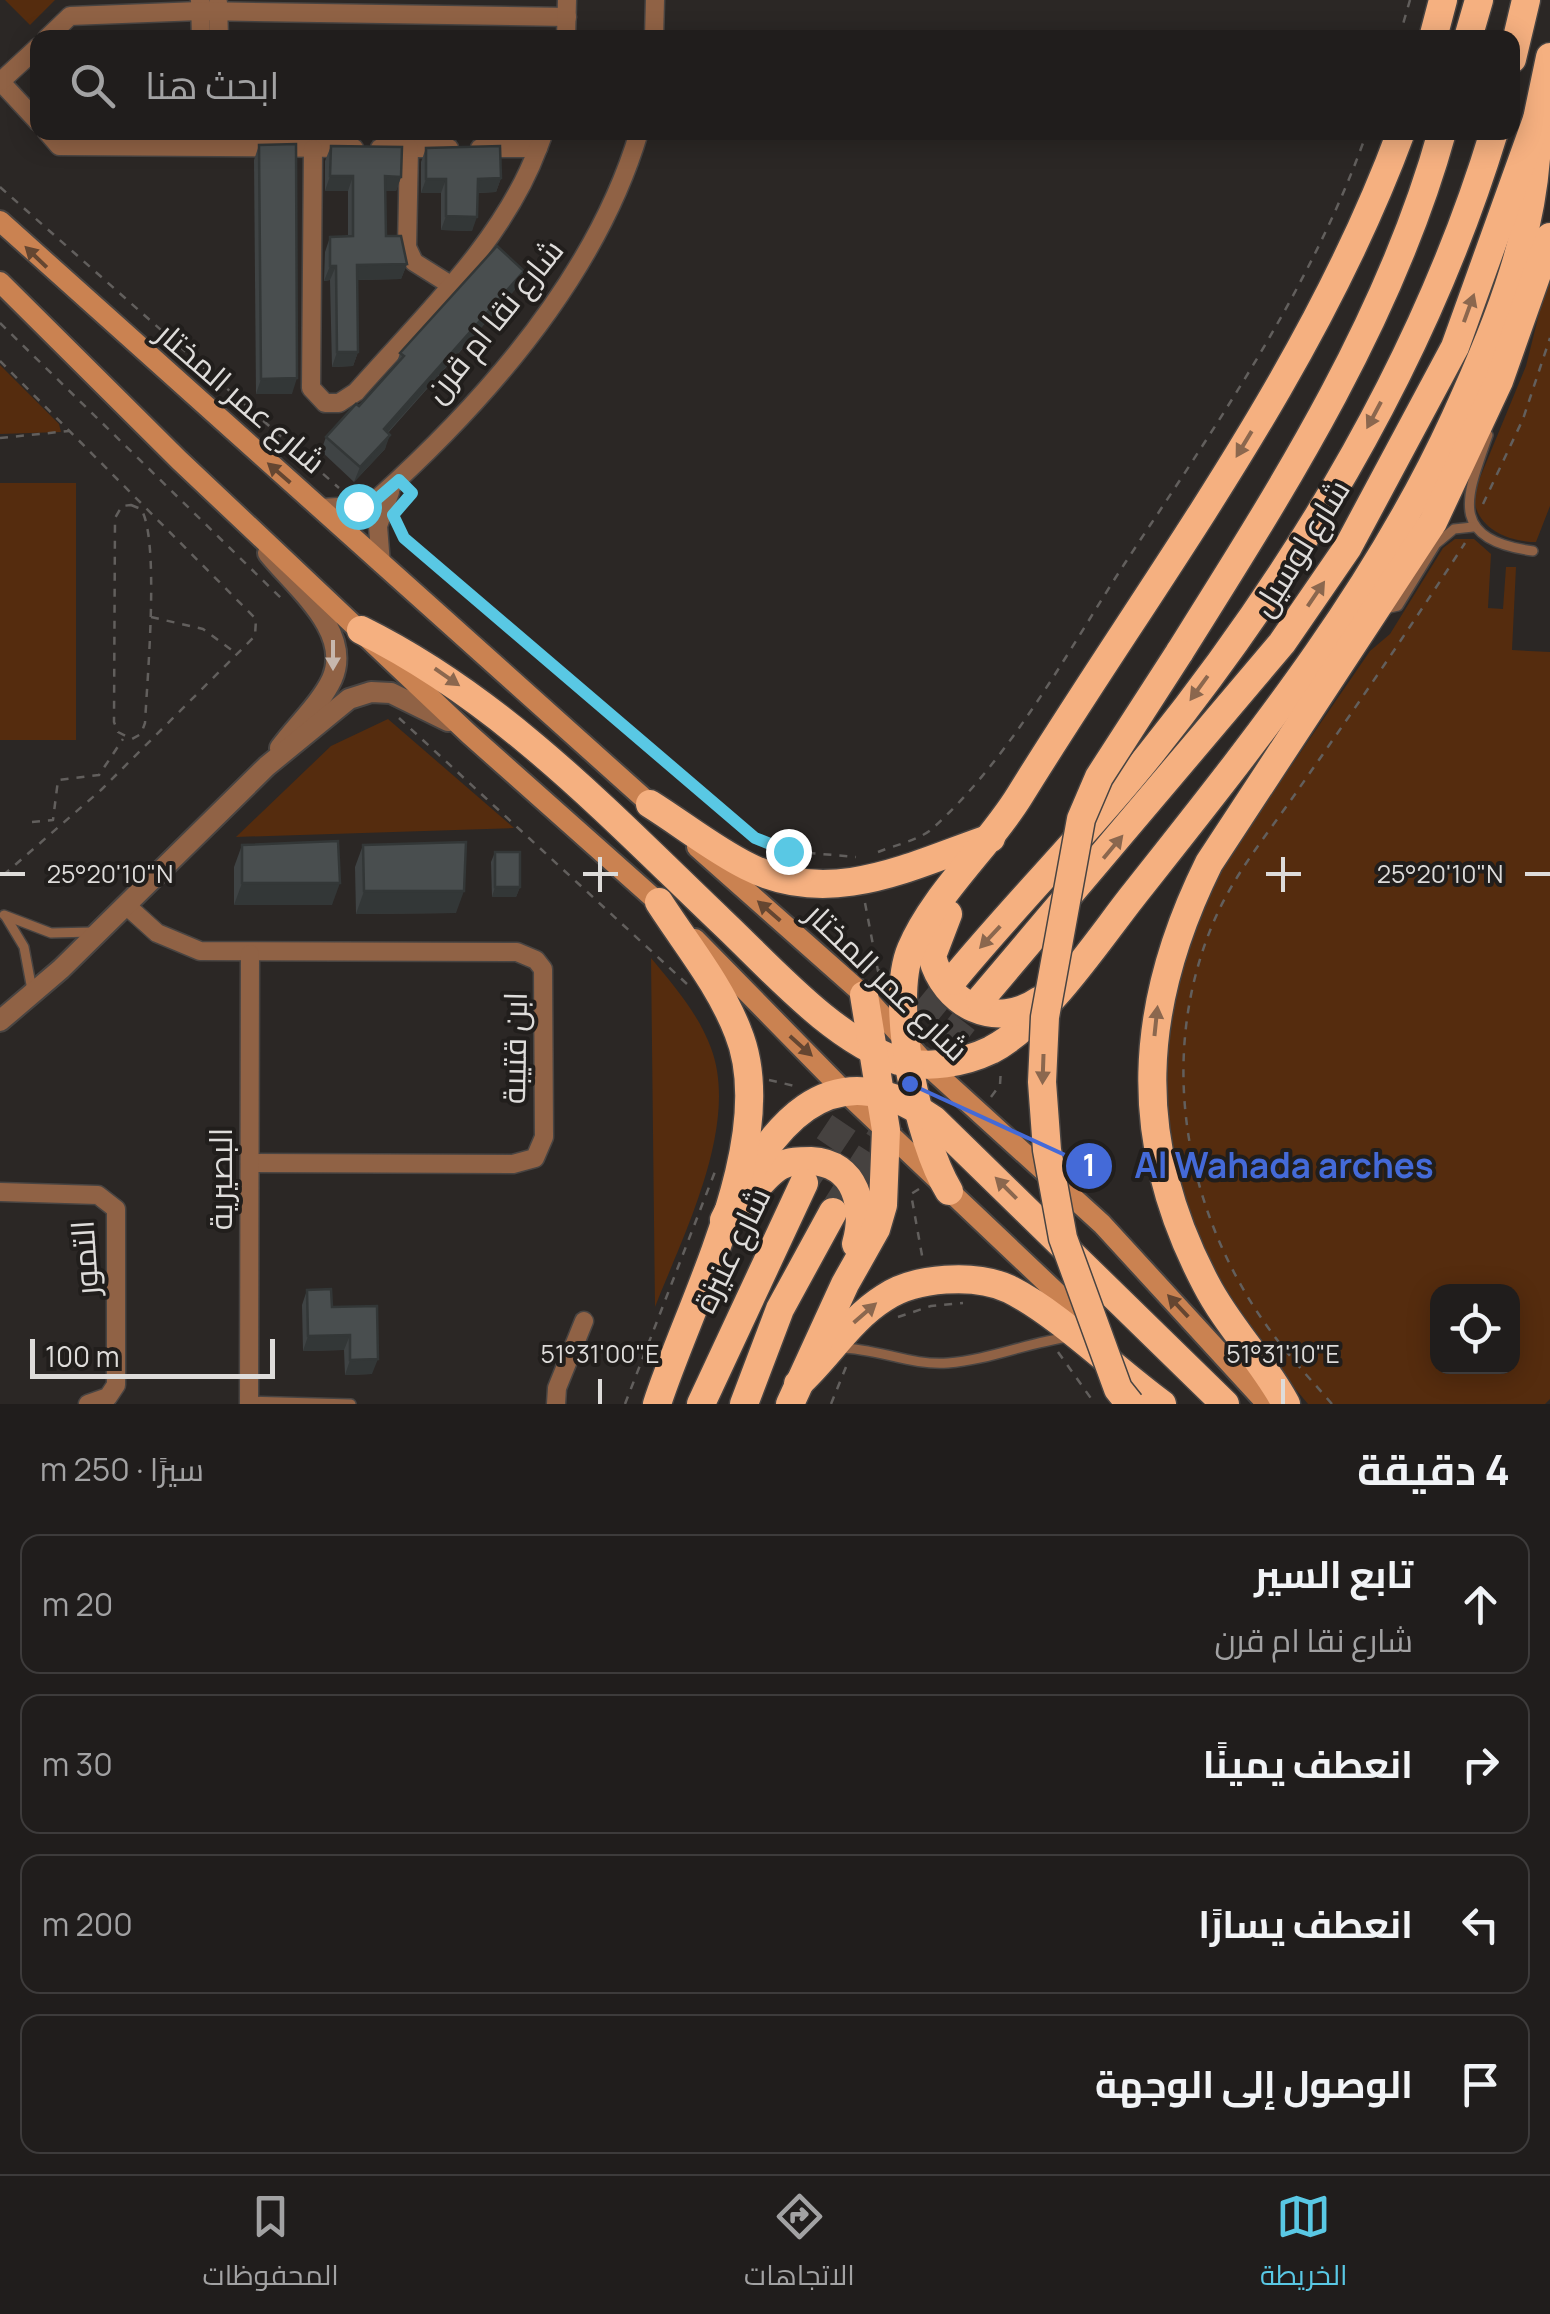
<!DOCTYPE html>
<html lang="ar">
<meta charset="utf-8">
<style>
:root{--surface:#201d1c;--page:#2d2a29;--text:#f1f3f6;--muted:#a2a2a3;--line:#3d3b3b;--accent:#59c8e4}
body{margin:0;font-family:Manrope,Cairo,sans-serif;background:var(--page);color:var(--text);direction:rtl}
.controls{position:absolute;right:30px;bottom:30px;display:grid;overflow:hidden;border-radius:20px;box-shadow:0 5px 25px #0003}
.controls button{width:90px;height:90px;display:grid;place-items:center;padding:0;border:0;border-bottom:2px solid var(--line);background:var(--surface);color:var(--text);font:50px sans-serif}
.scale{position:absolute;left:30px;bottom:25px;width:245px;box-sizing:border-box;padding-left:10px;border:5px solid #dedcda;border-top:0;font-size:28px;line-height:35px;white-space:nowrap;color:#dedcda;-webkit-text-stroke:8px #211e1c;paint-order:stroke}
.stop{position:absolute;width:30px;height:30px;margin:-22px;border:8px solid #59c8e4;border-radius:50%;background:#fff}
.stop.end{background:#59c8e4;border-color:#fff;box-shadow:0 2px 10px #0008}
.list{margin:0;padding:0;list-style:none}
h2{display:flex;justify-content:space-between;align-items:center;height:130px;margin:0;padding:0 40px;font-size:42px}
h2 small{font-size:32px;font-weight:400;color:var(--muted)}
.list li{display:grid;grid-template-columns:65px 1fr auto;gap:30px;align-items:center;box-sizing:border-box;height:140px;margin:0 20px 20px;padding:0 20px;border:2px solid var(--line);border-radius:20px}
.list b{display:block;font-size:38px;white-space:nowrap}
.list p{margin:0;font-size:32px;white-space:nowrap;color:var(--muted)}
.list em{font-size:32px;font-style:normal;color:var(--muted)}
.icon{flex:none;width:55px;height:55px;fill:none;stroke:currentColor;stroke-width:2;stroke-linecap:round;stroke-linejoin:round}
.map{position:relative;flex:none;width:1550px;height:1404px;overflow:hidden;direction:ltr}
.search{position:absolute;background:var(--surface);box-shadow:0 5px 25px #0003;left:30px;right:30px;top:30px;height:110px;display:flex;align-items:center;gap:25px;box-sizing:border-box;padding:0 35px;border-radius:20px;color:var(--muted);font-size:38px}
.sheet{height:770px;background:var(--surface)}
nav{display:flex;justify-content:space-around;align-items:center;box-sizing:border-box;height:140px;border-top:2px solid var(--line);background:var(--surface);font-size:28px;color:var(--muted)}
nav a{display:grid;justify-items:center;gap:5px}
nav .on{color:var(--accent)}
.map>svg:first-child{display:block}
.green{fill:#552c0e;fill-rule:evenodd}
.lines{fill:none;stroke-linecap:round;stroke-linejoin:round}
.trunk-tunnel{stroke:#464240;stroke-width:28;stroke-dasharray:28 14;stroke-linecap:butt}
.service-casing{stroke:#484442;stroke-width:12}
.minor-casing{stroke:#484442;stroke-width:21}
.tertiary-casing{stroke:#484442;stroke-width:24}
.secondary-casing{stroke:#484442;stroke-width:24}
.trunk-casing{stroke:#484442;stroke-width:31}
.path{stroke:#625f5d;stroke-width:2.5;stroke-dasharray:8 8;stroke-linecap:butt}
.service{stroke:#906245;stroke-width:9}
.minor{stroke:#906245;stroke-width:18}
.tertiary{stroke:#906245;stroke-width:20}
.secondary{stroke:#ca8251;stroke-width:20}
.trunk{stroke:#f5b080;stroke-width:28}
.trunk-bridge-casing{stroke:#484442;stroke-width:31;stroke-linecap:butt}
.trunk-bridge{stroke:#f5b080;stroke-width:28}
.wall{fill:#3f4344}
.shaded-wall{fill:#333737}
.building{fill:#494e4f;stroke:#333737;stroke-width:2.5}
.oneway{fill:#654631}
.oneway2{fill:#8b674e}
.oneway3{fill:#c7b7ad}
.route{stroke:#59c8e4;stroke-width:12}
.ticks{fill:none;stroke:#dedcda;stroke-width:4}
.labels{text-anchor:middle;stroke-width:8;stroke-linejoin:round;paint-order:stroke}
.street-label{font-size:32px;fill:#dedcda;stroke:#211e1c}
.ticks-label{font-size:25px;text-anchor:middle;fill:#dedcda;stroke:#211e1c;stroke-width:8;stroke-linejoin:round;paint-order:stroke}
.leader{fill:none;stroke:#446ad8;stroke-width:4}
.callout-dot{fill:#446ad8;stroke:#211e1c;stroke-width:4}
.mark-label{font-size:30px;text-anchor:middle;font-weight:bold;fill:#fff}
.callout-label{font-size:35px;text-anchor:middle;font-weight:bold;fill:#446ad8;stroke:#211e1c;stroke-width:8;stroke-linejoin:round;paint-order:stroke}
</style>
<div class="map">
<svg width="1550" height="1404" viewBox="0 0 1550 1404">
<rect width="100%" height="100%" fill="#2b2725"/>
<g class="green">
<polygon points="5,0 55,0 30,25"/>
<path d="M1550,270V506L1536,542C1506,542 1472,526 1474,492L1526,366Z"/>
<polygon points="0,365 59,424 61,432 0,434"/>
<polygon points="76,483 76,740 0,740 0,483"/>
<path d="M1455,539H1474L1491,554L1488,608L1503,609L1506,567H1516L1512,650L1550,652V1399L1545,1404H1308C1277,1367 1246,1330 1222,1289C1148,1166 1149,1010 1212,882C1225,856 1246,831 1263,807C1299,755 1334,703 1370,651L1390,634L1443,548ZM1438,1292H1512V1366H1438Z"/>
<polygon points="388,719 514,828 236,837 331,746"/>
<path d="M651,958C674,986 698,1013 711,1048C740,1125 683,1235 655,1307Z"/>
</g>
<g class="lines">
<g class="trunk-tunnel">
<polyline points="896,1049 952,981"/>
<polyline points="921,1077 980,1000"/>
<polyline points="805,1181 870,1084"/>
<polyline points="833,1212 891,1121"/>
</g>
<g class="service-casing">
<g id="service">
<path d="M1488,435C1466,498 1447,539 1533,551"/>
<polyline points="1385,609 1398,606 1436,544 1454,529 1473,527"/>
<polyline points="4,915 51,933 93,932"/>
<polyline points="6,917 24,947 32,990"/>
<path d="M840,1348C877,1348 911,1366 948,1363C989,1360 1029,1342 1070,1337"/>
<polyline points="249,1401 351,1404"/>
</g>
</g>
<g class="minor-casing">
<g id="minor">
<polyline points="200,0 201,38"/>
<polyline points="218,3 219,38"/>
<polyline points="47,38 70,16 200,11 567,17"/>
<polyline points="566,38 567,0"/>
<polyline points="654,38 655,0"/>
<polyline points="0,81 38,122"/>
<polyline points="1,81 38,47"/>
<polyline points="47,132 59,146 354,148"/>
<polyline points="380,148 449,148"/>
<polyline points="409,148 407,247 414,262 449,284"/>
<polyline points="480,148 538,148 544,132"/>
<path d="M313,149L311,388L325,403H339L356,392C420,319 504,241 538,148"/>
<path d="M320,508L357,506L377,499C486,401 597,274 639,132"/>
<polyline points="381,564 378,526 390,492"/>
<polyline points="127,906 157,933 200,951 517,952 536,960 543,969 544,1137 535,1158 513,1164 251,1163"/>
<polyline points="0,1192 98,1195 116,1209 116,1385 108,1397 88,1404"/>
<polyline points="249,1404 250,954"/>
<polyline points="556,1404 557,1388 584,1321"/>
</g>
</g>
<g class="tertiary-casing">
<g id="tertiary">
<path d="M268,553C294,586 353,631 332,679C321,703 296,726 280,748"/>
<polyline points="0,1021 61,969 267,766 349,699 371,692 391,693 448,721"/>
</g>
</g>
<g class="secondary-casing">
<g id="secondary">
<polyline points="0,221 658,811"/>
<polyline points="0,282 179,460 469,734 668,911"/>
<polyline points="697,847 864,995 927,1065 1102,1224 1267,1404"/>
<polyline points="695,939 843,1090 1093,1327"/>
</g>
</g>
<g class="trunk-casing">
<g id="trunk">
<polyline points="1433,38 1443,0"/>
<polyline points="1468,38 1479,0"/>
<polyline points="1512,59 1526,0"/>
<path d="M361,630C501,699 609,814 721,921C770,967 834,1041 899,1061C928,1069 964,1063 991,1050C1043,1023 1096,943 1132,897C1252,745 1374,595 1455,418C1498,325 1540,222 1537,119"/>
<path d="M1179,653C1282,489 1390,320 1442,132"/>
<path d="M650,804C682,824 713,849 747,866C831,909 912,865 991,838"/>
<path d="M948,914L932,956C944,1005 996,1031 1040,1000"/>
<path d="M952,981C1016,903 1088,832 1151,753C1299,568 1425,359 1494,132"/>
<polyline points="980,1000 1282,643 1348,547 1455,347 1537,119 1550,57"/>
<path d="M949,1191C919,1142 888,1003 911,949C934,894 989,846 1020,795C1154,578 1312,373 1401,132"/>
<path d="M740,1206C753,1194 764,1175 780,1166C790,1161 799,1161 811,1161C857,1163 866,1208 856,1244"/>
<path d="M724,1220C769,1129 827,1045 934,1120L1225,1404"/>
<path d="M798,1384C828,1357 849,1320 884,1298C915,1277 975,1273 1009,1289C1059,1314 1115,1370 1162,1404"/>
<path d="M657,1404C690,1302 781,1137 738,1032C720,985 686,944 659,902"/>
<polyline points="701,1404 804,1183"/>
<polyline points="744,1404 780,1309 833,1212"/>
<polyline points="790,1404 845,1284 876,1229 883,1205 886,1130 864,995"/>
<path d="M1286,1404C1264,1362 1228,1327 1206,1284C1130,1140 1138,1006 1209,863L1433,522L1499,381L1550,237"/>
</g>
</g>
<g class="path">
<polyline points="1399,38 1410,0"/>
<polyline points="0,187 339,488"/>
<polyline points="0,323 285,602"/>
<polyline points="0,361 256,619 255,636 101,790 0,878"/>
<polyline points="0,438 69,431"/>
<polyline points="1483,504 1523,419 1550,338"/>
<path d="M131,505L141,509C160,539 147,681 145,723L141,734L132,739L118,732L114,722L115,518L122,506Z"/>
<polyline points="397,529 755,838 787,851 856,857"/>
<polyline points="151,617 203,629 237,654"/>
<polyline points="399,718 687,984"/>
<polyline points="32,822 53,820 58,780 99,775 123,739"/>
<path d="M878,852C895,845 920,840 933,828C1013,755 1067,652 1125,563C1215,427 1312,288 1367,132"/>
<polyline points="865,903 878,971 885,969"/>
<polyline points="769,1080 799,1087"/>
<polyline points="991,1097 1000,1085 1001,1068"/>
<polyline points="919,1189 911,1194 923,1261"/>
<polyline points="898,1317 931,1306 963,1303"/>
<polyline points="1058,1352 1095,1404"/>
<polyline points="625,1404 716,1169"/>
<polyline points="831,1404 846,1367"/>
<path d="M1332,1404C1314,1383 1295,1363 1278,1341C1186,1222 1154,1061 1214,921C1235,872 1270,831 1300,787C1356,707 1412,625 1465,543"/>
</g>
<use href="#service" class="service"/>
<use href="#minor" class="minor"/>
<use href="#tertiary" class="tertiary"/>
<use href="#secondary" class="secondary"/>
<use href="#trunk" class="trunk"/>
<g class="trunk-bridge-casing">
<polyline id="trunk-bridge" points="1130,1404 1118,1389 1063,1238 1047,1150 1042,1082 1045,1017 1081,819 1099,777 1179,653"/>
</g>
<use href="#trunk-bridge" class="trunk-bridge"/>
</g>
<g class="wall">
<polygon points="259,145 292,394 256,394 254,160"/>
<polygon points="331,146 401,177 396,191 386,191 386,236 407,264 401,279 357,280 358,352 353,366 332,367 330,280 324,281 325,252 330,237 348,237 348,191 325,191 325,161"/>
<polygon points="426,148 501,178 496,192 478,193 472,231 441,230 441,193 421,193 421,162"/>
<polygon points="524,271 519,285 388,433 385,449 354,482 321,451 326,437 359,406 396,365 400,353"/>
<polygon points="242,845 332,905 234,905 234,867"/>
<polygon points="363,845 456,913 356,914 355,867"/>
<polygon points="495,852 520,887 516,897 492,897 491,862"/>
<polygon points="307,1290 332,1307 372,1374 345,1375 344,1350 303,1351 302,1305"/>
</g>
<g class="shaded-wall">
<polygon points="330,176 353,176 348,191 325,191"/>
<polygon points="385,176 401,177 396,191 380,191"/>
<polygon points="501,178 496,192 473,193 478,179"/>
<polygon points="426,179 446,179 441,193 421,193"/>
<polygon points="446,216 477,217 472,231 441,230"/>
<polygon points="407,264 401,279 352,280 357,265"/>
<polygon points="330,266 336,266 330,280 324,281"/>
<polygon points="524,271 519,285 378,443 384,429"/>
<polygon points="337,352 358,352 353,366 332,367"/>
<polygon points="297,378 292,394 256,394 261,379"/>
<polygon points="390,435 385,449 354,482 360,467"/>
<polygon points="242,883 340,883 332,905 234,905"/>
<polygon points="495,887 520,887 516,897 492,897"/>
<polygon points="364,891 464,891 456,913 356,914"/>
<polygon points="350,1335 344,1350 303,1351 308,1336"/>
<polygon points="378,1359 372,1374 345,1375 350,1360"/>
</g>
<g class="building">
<polygon points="296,144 297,378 261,379 259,145"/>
<polygon points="331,146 402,147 401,177 385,176 386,236 401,236 407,264 357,265 358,352 337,352 336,266 330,266 330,237 353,236 353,176 330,176"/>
<polygon points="500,146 501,178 478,179 477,217 446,216 446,179 426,179 426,148"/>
<polygon points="497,246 524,271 384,429 390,435 360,467 326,437 356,404 359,406 404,356 400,353"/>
<polygon points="338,841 340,883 242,883 242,845"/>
<polygon points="466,842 464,891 364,891 363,845"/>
<rect x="495" y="852" width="25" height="35"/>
<polygon points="331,1289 332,1307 377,1306 378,1359 350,1360 350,1335 308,1336 307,1290"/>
</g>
<defs><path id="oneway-solid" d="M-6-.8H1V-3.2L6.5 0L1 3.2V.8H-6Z" transform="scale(2.5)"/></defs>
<g class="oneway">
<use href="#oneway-solid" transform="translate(36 257) rotate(-136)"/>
<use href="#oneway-solid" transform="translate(279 473) rotate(-139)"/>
<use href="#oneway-solid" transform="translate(769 911) rotate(-139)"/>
<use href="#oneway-solid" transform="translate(801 1046) rotate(42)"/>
<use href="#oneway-solid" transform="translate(1178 1306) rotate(-133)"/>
</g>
<g class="oneway2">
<use href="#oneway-solid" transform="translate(1469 308) rotate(-70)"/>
<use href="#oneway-solid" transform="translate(1374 415) rotate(118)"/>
<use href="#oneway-solid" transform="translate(1244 444) rotate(121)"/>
<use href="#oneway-solid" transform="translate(1316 594) rotate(-56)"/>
<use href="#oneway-solid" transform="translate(447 677) rotate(35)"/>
<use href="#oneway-solid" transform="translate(1199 688) rotate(126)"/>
<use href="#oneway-solid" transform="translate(1113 847) rotate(-50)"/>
<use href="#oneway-solid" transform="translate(990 937) rotate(133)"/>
<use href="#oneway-solid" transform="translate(1156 1021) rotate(-84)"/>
<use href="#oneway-solid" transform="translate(1043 1069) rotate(92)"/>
<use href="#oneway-solid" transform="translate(1006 1188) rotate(-135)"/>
<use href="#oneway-solid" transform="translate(865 1313) rotate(-41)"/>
</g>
<use class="oneway3" href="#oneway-solid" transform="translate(333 655) rotate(90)"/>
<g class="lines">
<polyline class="route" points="358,506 377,499 399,480 412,493 393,515 404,538 755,838 788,851"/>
</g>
<path class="ticks" d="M600,857V892M1283,857V892M0,874H25M583,874H618M1266,874H1301M1525,874H1550M600,1379V1404M1283,1379V1404"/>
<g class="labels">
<g class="street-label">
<text transform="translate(494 321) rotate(-51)" y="11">شارع نقا ام قرن</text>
<text transform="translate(241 398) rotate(41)" y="11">شارع عمر المختار</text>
<text transform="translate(1301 548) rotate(-58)" y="11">شارع لوسيل</text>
<text transform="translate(887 982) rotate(44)" y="11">شارع عمر المختار</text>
<text transform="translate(515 1048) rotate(-89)" y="11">ابن قتيبة</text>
<text transform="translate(221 1179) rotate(-90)" y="11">البصيرية</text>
<text transform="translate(732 1250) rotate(-64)" y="11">شارع عنيزة</text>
<text transform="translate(85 1258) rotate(-94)" y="11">التمور</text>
</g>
</g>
<g class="ticks-label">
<text x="110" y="883">25°20'10"N</text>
<text x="1440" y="883">25°20'10"N</text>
<text x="600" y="1363">51°31'00"E</text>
<text x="1283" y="1363">51°31'10"E</text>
</g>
<path class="leader" d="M910 1084L1089 1166"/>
<g class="callout-dot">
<circle cx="910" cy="1084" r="10"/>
<circle cx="1089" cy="1166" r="25"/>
</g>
<g class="mark-label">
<text x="1089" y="1176">1</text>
</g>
<g class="callout-label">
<text x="1284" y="1178">Al Wahada arches</text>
</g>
</svg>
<div class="controls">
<button><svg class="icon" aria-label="locate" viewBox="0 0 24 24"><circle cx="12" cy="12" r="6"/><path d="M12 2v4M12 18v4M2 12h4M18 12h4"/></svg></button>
</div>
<div class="scale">100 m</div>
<div class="stop" style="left:358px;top:506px"></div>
<div class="stop end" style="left:788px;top:851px"></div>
<div class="search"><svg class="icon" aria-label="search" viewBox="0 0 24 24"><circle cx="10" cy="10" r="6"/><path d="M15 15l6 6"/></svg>ابحث هنا</div>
</div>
<section class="sheet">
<h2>4 دقيقة<small>سيرًا · 250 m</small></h2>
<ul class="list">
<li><svg class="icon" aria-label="ahead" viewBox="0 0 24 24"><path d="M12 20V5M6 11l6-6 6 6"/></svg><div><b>تابع السير</b><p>شارع نقا ام قرن</p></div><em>20 m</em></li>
<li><svg class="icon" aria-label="right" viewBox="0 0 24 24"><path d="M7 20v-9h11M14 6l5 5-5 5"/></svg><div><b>انعطف يمينًا</b></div><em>30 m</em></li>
<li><svg class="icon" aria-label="left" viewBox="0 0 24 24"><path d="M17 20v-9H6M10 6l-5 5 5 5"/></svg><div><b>انعطف يسارًا</b></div><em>200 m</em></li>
<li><svg class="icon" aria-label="arrive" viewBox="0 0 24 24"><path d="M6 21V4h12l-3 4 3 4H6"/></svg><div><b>الوصول إلى الوجهة</b></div></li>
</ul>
</section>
<nav>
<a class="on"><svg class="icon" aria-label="map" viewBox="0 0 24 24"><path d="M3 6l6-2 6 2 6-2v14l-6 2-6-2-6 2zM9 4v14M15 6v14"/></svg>الخريطة</a>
<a><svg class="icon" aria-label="directions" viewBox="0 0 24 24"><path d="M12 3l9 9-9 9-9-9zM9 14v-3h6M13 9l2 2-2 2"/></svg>الاتجاهات</a>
<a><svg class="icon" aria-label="saved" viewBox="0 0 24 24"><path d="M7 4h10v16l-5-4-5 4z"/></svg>المحفوظات</a>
</nav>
